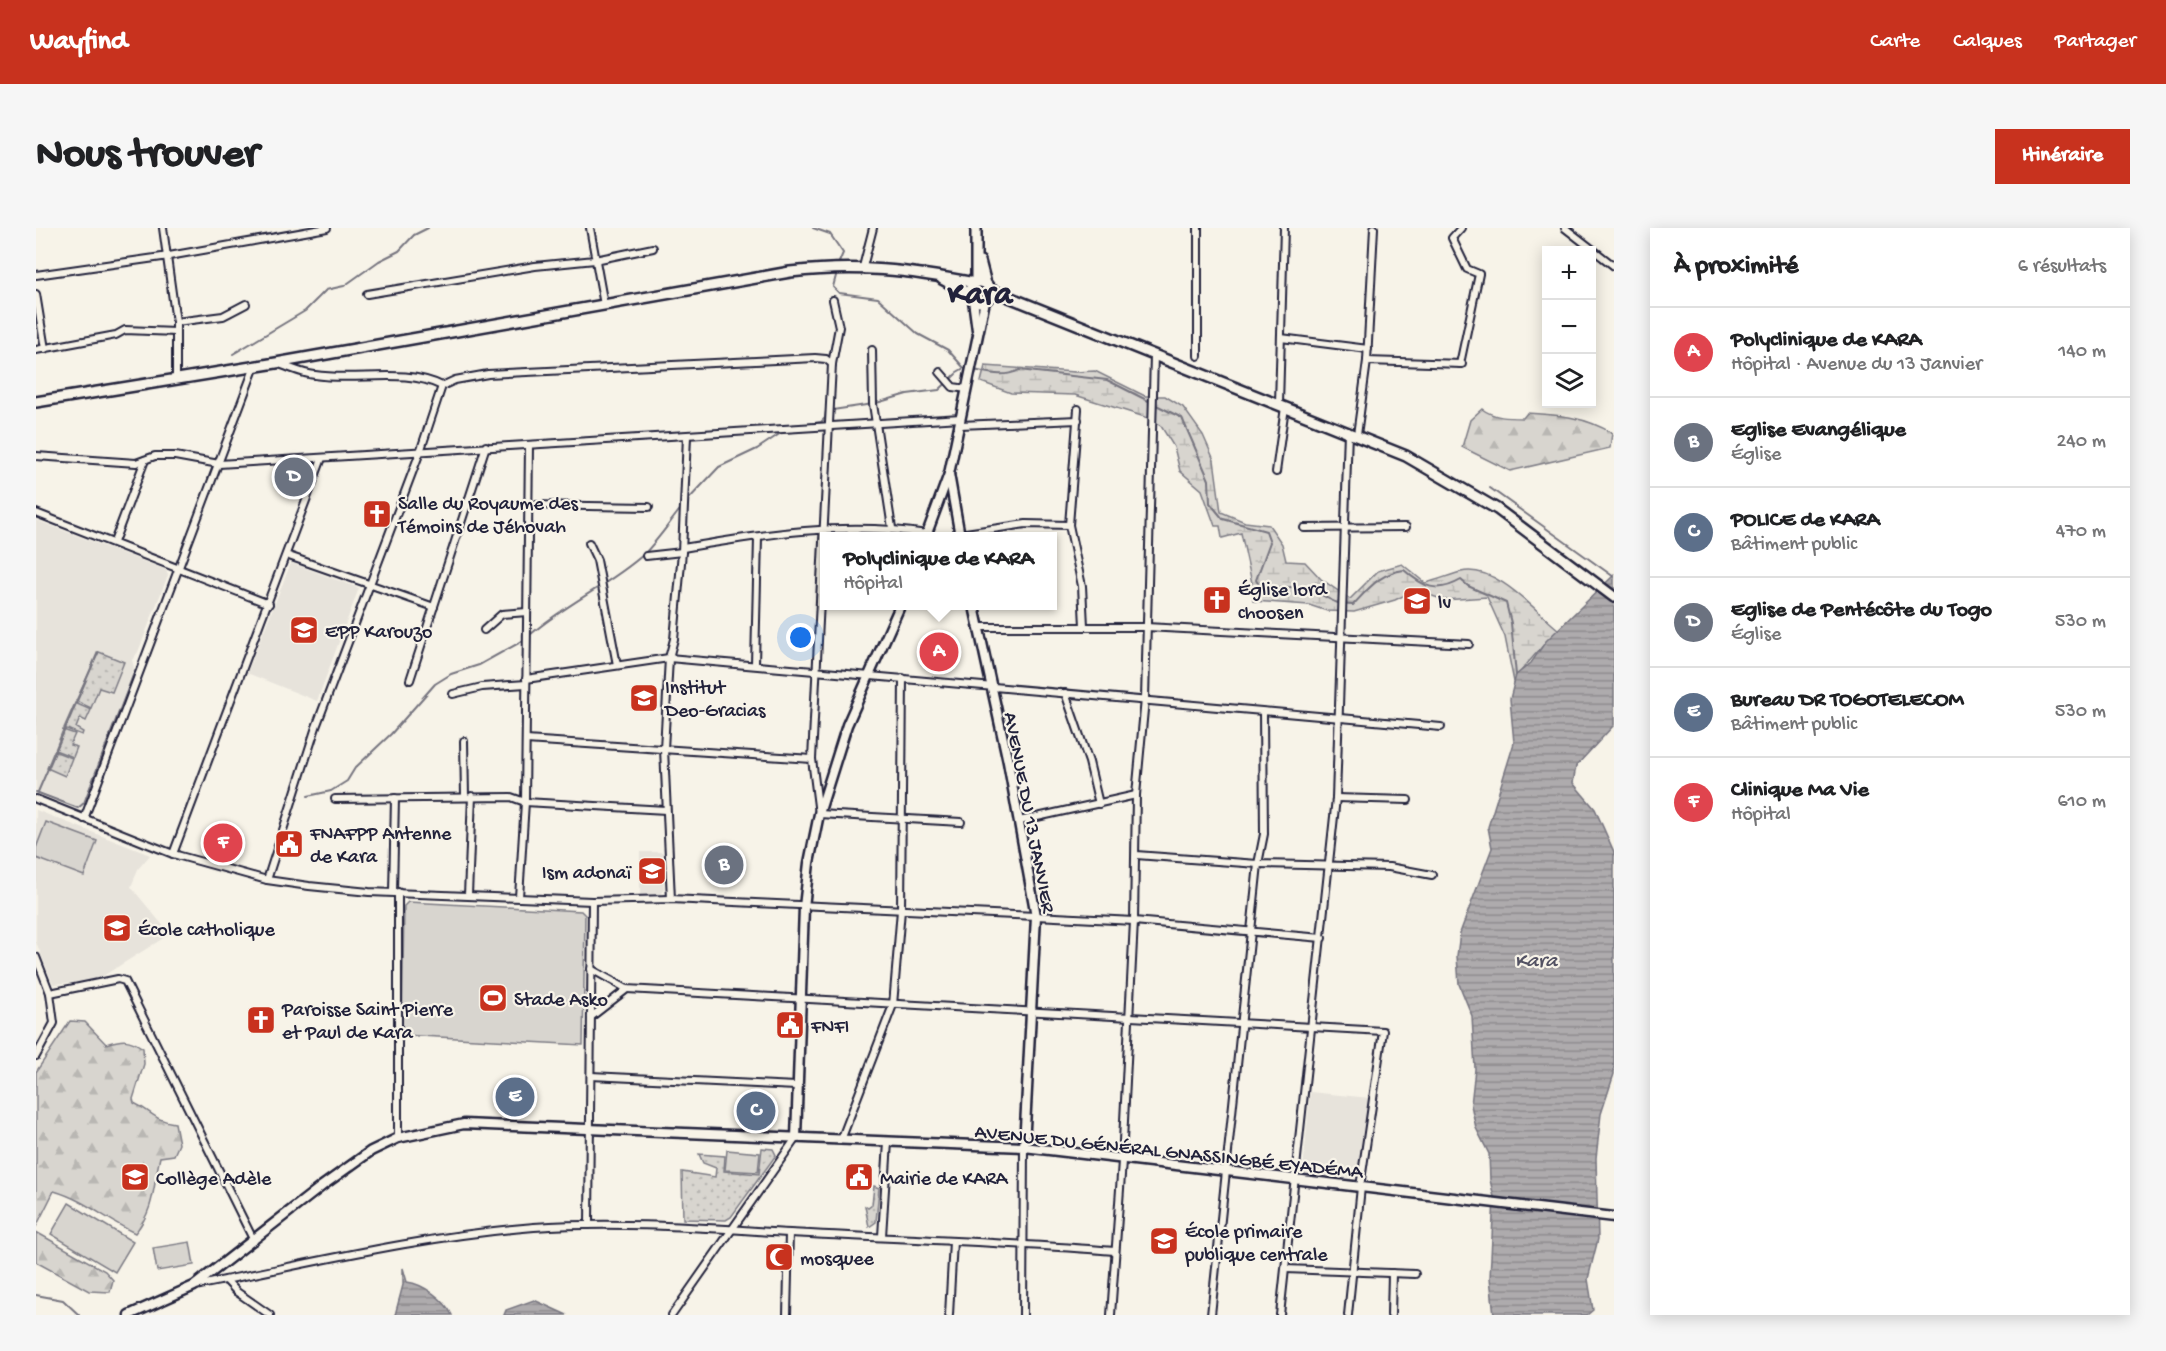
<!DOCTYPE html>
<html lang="fr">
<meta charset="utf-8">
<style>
:root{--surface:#fff;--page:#f6f6f6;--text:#202124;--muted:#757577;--line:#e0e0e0;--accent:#c8321e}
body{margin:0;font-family:"Gochi Hand",sans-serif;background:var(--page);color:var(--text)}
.controls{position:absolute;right:18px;top:18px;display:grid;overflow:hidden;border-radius:0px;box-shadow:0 3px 15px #0003}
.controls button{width:54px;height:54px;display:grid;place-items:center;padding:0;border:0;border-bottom:2px solid var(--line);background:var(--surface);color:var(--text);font:30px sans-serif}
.you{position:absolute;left:765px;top:410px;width:21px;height:21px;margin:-15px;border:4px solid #fff;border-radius:50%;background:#1a73e8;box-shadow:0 0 0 9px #1a73e833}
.badge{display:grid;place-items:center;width:39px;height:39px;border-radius:50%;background:var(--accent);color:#fff;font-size:20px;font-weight:700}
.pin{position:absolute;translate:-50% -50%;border:3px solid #fff;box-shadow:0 2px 6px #0006}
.popup{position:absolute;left:784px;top:304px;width:237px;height:78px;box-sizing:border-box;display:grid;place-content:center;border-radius:0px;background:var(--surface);filter:drop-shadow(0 2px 4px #0005);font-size:20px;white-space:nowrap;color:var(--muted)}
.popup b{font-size:22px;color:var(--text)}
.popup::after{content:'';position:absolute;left:50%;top:100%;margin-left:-12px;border:12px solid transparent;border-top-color:var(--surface)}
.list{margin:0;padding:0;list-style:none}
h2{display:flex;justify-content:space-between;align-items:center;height:78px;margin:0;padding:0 24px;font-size:26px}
h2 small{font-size:20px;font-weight:400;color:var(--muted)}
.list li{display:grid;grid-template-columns:39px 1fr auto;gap:18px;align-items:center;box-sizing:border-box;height:90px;padding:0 24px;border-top:2px solid var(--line)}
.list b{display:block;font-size:22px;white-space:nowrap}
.list p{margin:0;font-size:20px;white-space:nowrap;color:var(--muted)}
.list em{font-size:20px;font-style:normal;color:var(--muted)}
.icon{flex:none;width:33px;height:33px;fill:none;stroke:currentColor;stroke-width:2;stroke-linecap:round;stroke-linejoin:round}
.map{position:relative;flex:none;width:1578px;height:1087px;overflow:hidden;border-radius:0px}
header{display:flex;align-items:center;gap:36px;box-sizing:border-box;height:84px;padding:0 30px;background:var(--accent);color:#fff}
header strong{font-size:28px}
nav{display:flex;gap:33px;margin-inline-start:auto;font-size:21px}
.intro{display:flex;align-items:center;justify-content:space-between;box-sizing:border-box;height:144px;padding:0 36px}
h1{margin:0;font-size:42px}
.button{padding:15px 27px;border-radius:0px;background:var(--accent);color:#fff;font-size:21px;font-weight:700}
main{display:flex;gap:36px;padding:0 36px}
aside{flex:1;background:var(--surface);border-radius:0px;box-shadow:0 3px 15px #0003}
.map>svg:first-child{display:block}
.built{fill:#e7e3db}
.green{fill:url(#green-dots);stroke:#7d7c85;stroke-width:1.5}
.forest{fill:url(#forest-firs);stroke:#7d7c85;stroke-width:1.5}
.wetland{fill:url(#wetland-marsh);stroke:#7d7c85;stroke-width:1.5}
.pitch{fill:#d8d5cf;stroke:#7d7c85;stroke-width:1.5}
.water{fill:url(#water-rules);stroke:#76747f;stroke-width:1.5}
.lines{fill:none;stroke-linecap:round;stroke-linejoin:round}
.stream{stroke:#76747f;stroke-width:2}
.minor-casing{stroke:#22223b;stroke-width:10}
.secondary-casing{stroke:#22223b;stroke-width:13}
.primary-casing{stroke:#22223b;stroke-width:14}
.trunk-casing{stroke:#22223b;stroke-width:14}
.minor{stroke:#f7f3e8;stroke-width:6}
.secondary{stroke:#f7f3e8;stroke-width:8}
.primary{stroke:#f7f3e8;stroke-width:9}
.trunk{stroke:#f7f3e8;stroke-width:9}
.labels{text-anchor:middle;stroke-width:4.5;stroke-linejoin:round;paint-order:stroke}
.poi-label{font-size:20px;fill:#22223b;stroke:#f7f3e8;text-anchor:start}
.street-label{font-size:20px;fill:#22223b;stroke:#f7f3e8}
.water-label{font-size:21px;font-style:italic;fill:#535263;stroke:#f7f3e8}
.town-label{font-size:32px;font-weight:bold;fill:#22223b;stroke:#f7f3e8}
</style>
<header>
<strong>Wayfind</strong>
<nav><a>Carte</a><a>Calques</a><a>Partager</a></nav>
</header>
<div class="intro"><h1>Nous trouver</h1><a class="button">Itinéraire</a></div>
<main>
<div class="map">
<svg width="1578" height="1087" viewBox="0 0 1578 1087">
<defs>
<pattern id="green-dots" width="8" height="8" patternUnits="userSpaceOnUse" patternTransform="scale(1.5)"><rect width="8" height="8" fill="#d8d5cf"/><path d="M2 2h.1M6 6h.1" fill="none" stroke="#b9b7b3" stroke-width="1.8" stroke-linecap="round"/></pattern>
<pattern id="forest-firs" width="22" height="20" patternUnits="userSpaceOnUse" patternTransform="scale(1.5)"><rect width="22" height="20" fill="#d8d5cf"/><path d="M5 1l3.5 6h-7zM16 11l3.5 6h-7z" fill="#b9b7b3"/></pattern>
<pattern id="wetland-marsh" width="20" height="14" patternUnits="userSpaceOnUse" patternTransform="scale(1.5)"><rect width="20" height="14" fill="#d8d5cf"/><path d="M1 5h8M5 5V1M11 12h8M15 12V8" fill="none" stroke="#b9b7b3"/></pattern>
<pattern id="water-rules" width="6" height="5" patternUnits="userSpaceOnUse" patternTransform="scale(1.5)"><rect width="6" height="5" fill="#aeabad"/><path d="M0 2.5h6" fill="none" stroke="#8d8b8e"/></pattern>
</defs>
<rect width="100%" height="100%" fill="#f7f3e8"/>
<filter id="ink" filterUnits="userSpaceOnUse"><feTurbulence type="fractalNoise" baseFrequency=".0167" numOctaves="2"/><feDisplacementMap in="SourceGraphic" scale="12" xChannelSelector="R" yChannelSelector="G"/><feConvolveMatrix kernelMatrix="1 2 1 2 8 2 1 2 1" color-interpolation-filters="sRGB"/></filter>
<g filter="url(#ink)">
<g class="built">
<polygon points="0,292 130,342 132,347 102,424 96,432 98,440 48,575 42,579 0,562"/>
<polygon points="255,335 323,360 281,473 211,445"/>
<polygon points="0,582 114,627 102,641 95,659 134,706 59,753 17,756 0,714"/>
<polygon points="604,624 627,624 628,661 624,667 604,667"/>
<polygon points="1274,864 1334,870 1323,950 1271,946 1267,943"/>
</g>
<g class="green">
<polygon points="63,424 88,434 76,464 63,460 55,480 40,473"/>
<polygon points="39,475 55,482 50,493 44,490 40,500 47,504 46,507 28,500"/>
<polygon points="27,502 39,506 34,517 41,519 37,529 19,522"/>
<polygon points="18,523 36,530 29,548 11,540"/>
<polygon points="726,920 737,921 740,927 695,989 690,992 647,991 646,944 679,949 680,940 667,935 663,926 689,928 688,943 723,946"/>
<polygon points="838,958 843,960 840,994 833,999 829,978 832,980 836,977"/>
</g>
<g class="forest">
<path d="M1446,181C1458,190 1472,190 1487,190L1491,185C1523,187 1548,188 1576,205L1574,220L1474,243L1426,219L1434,192Z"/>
<path d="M34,793L49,794L70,816C86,811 93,810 107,820L108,836L97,871L98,875C117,884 117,892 139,895L143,916L138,927L124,929C117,958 119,981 99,1005C71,992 49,972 18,963L0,999V844Z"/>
<polygon points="0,1004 69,1043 77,1052 74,1064 53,1063 0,1034"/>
</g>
<path class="wetland" d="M949,138L1039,144L1059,143L1109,168H1129L1147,179L1167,207L1178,232L1185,284L1209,294L1233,297L1246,316L1250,333L1269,334L1285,351L1314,371L1342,343L1366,336L1389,355C1402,352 1413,347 1425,344C1460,336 1498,382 1523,402C1514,409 1480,447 1478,454L1469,409L1451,369L1408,372L1379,362L1359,372L1318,384L1291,383L1273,377L1217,373L1216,355L1205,305L1186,310L1184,298H1179L1166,262L1144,243L1138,219L1125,198L1112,190L1039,167L975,165L945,154Z"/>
<g class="pitch">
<polygon points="10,594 61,613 48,648 0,630 0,620"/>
<polygon points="372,674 545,683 549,687 547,817 366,807 368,678"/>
<polygon points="691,922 724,925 722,944 689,942"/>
<polygon points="33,975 97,1014 79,1044 15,1006"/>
<polygon points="154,1014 158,1037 121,1043 117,1020"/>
</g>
<g class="water">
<polygon points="1578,347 1578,497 1540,538 1537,555 1559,581 1578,624 1578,846 1565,886 1560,930 1562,1011 1552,1051 1557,1082 1551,1087 1458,1087 1454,1050 1458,969 1454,952 1453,926 1440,900 1435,877 1439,841 1436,788 1423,756 1421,728 1424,705 1456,620 1452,599 1478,515 1474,471 1480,447 1495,435 1510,413"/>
<path d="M367,1040L371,1054C388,1056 409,1072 416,1087H359L367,1057Z"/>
<polygon points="498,1072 531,1087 468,1087 470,1082"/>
</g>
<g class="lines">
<g class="stream">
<polyline points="777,0 794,6 807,25 801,39"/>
<polyline points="801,44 797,59 803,65 842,70 882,106 912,122 928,140 932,141"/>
<polyline points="197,126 269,83 290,62 308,58 343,33 363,23 378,7 392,0"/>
<path d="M938,142C953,145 969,150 983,142L1071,152L1146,190L1173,252L1174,275L1187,291L1230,303L1234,314L1220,352L1226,362C1242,363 1250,356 1268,360C1290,365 1293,377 1317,377C1333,360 1344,345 1368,342C1387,359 1401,366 1425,352L1432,358L1470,375L1475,395L1480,447"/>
<polyline points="921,144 928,140"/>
<polyline points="752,199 785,194 789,190 790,183 837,176 871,166 903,162 920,146"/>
<polyline points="1454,260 1578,349"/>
<polyline points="650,274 683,239 721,221 748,203"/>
<path d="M494,407C529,376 575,356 608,326C622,312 634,294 646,279"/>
<polyline points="0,564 42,580 48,575 99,442"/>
<polyline points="2,564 62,424"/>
<polyline points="272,568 295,563 311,553 319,540 355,506 399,456 415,446 443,437 490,411"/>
<polyline points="0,1067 27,1072 43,1087"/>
</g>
<g class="minor-casing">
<g id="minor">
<polyline points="127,0 140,94 140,149"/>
<polyline points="554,0 568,77"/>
<polyline points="1162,0 1162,128"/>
<polyline points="1529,0 1578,38"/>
<polyline points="827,39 837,0"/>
<polyline points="0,47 133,28 291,0"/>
<polyline points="0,66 9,121"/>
<polyline points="331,66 499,38 559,32 617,20"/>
<polyline points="797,72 803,99 796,136 776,531 783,586 925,594"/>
<polyline points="140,94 187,88 210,76"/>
<polyline points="1245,110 1332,121"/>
<polyline points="0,122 80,107 89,102 140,104"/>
<polyline points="836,122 837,176 856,300"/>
<polyline points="1331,133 1426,136"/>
<path d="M243,136C255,140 267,146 279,147C321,154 368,139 406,158L419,152L452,146L779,130L790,131L796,136"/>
<polyline points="1424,136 1443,46 1431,41 1416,10 1425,0"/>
<polyline points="904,144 917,159 931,161"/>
<polyline points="1243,176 1248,0"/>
<polyline points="1042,181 1033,297 1046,358 1048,398"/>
<polyline points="924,197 1042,192"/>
<polyline points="1321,207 1331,133 1338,0"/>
<polyline points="0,228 100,235 119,228 139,228 183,236 925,190"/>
<polyline points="1240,244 1249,179"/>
<polyline points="492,277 613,279"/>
<polyline points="0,285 233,376"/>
<polyline points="1268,300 1370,299"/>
<polyline points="923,306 990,296 1033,297"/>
<polyline points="78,314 109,232"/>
<polyline points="553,315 561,332 581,437"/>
<path d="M647,320C727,306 810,293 891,306"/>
<polyline points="250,327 398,379"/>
<polyline points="610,328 646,324"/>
<polyline points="942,399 1110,399 1433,416"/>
<polyline points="448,402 466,386 491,384"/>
<polyline points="719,436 722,310"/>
<polyline points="490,451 633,430 1405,499"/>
<polyline points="374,452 450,218"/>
<polyline points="1029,465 1053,534 1063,576"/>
<polyline points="417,466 446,459 490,456"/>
<polyline points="490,512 776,531"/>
<polyline points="428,513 429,568"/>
<polyline points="1300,570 1372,572"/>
<polyline points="0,571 137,626 231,652 273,658 333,664 556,673 635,671 1000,688 1098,693 1286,710"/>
<polyline points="299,571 475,569 489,574 630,582"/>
<polyline points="48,591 219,138"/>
<polyline points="983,593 1100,567"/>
<polyline points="137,626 286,230"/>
<polyline points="1100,627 1222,636 1353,639 1396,647"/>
<polyline points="231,652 280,499 384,224 406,158"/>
<polyline points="357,664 359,570"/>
<polyline points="432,667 436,568"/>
<polyline points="483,669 489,574 493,217"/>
<polyline points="635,671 628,521 633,430 638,411 646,324 651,208"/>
<polyline points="0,729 14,765 18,795 0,828"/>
<polyline points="555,741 591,761 1347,803 1324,959"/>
<polyline points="14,765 82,751 89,753 218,1013"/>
<polyline points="555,789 591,761"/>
<polyline points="555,848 760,858"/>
<polyline points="362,910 362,664"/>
<polyline points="805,912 857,777 865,682 867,450"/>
<polyline points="553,997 556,673"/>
<polyline points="846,1008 852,914"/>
<polyline points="1250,1041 1379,1046"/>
<polyline points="190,1052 201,1064 234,1087"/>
<path d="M159,1058C271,1036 384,1008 498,999C583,993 669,1000 754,1005C862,1011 971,1014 1079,1023"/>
<polyline points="636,1087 760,910"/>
<polyline points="751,1087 753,1005"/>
<polyline points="913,1087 917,1013"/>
<polyline points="987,1087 988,919"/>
<polyline points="1075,1087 1086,933 1098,693 1100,567 1109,471 1118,127"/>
<polyline points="1175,1087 1222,636 1228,606 1227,485"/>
<polyline points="1244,1087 1300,570 1312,203"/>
<polyline points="1312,1087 1325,959"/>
<polyline points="1355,1087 1356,1045"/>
</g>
</g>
<g class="secondary-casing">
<g id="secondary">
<polyline points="937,72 941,102"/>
<polyline points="913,246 924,308"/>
<polyline points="890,308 913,246 949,73"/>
<polyline points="938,378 972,534 1000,688 988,919"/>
<polyline points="760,910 768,679 773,635 783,586 811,497 864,378"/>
<polyline points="93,1087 158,1058 286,958 335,923 362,910 428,896 988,919 1578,989"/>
</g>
</g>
<g class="primary-casing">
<g id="primary">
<polyline points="940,0 940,54"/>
<polyline points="944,33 950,56"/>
</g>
</g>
<g class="trunk-casing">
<g id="trunk">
<polyline points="906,51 934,66"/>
<circle cx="944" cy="64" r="10"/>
<polyline points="953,61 1370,228 1461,281 1578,369"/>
<path d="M0,174L240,135L754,44C822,36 872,42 939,55"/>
</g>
</g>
<use href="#minor" class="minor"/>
<use href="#secondary" class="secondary"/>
<use href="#primary" class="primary"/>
<use href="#trunk" class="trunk"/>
</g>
</g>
<defs>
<g id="church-square" transform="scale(1.5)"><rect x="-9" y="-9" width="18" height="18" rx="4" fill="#c8321e" stroke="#f7f3e8"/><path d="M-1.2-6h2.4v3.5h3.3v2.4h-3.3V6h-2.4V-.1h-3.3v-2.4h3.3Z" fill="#fff"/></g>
<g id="school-square" transform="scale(1.5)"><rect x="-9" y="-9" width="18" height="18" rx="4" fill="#c8321e" stroke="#f7f3e8"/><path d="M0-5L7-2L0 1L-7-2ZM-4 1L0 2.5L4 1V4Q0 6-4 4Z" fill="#fff"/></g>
<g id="civic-square" transform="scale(1.5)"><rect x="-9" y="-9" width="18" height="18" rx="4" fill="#c8321e" stroke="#f7f3e8"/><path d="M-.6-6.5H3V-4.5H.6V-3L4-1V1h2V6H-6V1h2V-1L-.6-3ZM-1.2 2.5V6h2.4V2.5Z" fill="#fff"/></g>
<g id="university-square" transform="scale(1.5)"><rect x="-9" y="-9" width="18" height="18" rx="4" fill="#c8321e" stroke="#f7f3e8"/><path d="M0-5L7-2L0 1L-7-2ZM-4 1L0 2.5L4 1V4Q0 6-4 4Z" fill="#fff"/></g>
<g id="stadium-square" transform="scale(1.5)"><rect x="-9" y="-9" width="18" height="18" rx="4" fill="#c8321e" stroke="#f7f3e8"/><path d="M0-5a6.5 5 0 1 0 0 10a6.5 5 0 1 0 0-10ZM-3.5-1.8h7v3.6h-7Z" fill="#fff"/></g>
<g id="mosque-square" transform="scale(1.5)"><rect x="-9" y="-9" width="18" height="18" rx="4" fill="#c8321e" stroke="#f7f3e8"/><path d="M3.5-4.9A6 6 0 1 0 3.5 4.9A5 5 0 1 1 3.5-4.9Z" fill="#fff"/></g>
</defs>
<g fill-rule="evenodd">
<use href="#church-square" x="341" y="286"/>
<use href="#church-square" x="1181" y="372"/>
<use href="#school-square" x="1381" y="373"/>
<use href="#school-square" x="268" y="402"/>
<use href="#school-square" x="608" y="470"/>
<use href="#civic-square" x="253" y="616"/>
<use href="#university-square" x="616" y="643"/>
<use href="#school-square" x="81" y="700"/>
<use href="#stadium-square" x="457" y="770"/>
<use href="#church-square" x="225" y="792"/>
<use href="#civic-square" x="754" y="797"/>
<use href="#school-square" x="99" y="949"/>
<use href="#civic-square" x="823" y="949"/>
<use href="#school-square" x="1128" y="1013"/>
<use href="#mosque-square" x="743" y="1029"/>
</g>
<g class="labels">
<g class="poi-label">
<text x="362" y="281">Salle du Royaume des<tspan x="362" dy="23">Témoins de Jéhovah</tspan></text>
<text x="1202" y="367">Église lord<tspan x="1202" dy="23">choosen</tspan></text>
<text x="1402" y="380">lv</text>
<text x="289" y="409">EPP Karouzo</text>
<text x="629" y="465">Institut<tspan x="629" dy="23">Deo-Gracias</tspan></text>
<text x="274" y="611">FNAFPP Antenne<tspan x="274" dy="23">de Kara</tspan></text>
<text x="595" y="650" text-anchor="end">Ism adonaï</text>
<text x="102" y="707">École catholique</text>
<text x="478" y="777">Stade Asko</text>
<text x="246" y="787">Paroisse Saint Pierre<tspan x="246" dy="23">et Paul de Kara</tspan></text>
<text x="775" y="804">FNFI</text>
<text x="120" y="956">Collège Adèle</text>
<text x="844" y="956">Mairie de KARA</text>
<text x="1149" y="1009">École primaire<tspan x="1149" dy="23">publique centrale</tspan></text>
<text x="764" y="1036">mosquee</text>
</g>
<g class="street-label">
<text transform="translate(995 584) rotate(79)" y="7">AVENUE DU 13 JANVIER</text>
<text transform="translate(1133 922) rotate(6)" y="7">AVENUE DU GÉNÉRAL GNASSINGBÉ EYADÉMA</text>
</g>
<g class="water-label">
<text x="1500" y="738">Kara</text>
</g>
<g class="town-label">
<text x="944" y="74">Kara</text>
</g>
</g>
</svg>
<div class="controls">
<button>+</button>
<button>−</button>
<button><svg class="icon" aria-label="layers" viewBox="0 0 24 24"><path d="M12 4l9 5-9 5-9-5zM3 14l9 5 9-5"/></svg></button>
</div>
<div class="you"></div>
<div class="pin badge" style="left:903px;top:424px;background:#e0444e">A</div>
<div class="popup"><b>Polyclinique de KARA</b>Hôpital</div>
<div class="pin badge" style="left:688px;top:637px;background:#6b7280">B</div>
<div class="pin badge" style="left:720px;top:883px;background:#5c6f8a">C</div>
<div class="pin badge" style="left:258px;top:249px;background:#6b7280">D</div>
<div class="pin badge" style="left:479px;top:869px;background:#5c6f8a">E</div>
<div class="pin badge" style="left:187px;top:615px;background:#e0444e">F</div>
</div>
<aside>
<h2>À proximité<small>6 résultats</small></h2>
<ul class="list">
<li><span class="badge" style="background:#e0444e">A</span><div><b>Polyclinique de KARA</b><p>Hôpital · Avenue du 13 Janvier</p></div><em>140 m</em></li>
<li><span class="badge" style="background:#6b7280">B</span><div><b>Eglise Evangélique</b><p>Église</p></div><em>240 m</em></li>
<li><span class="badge" style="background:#5c6f8a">C</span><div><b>POLICE de KARA</b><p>Bâtiment public</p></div><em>470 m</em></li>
<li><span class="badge" style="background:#6b7280">D</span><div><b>Eglise de Pentécôte du Togo</b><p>Église</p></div><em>530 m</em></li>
<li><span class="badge" style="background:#5c6f8a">E</span><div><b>Bureau DR TOGOTELECOM</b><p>Bâtiment public</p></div><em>530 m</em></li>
<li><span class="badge" style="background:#e0444e">F</span><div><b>Clinique Ma Vie</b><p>Hôpital</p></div><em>610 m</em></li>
</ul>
</aside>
</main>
